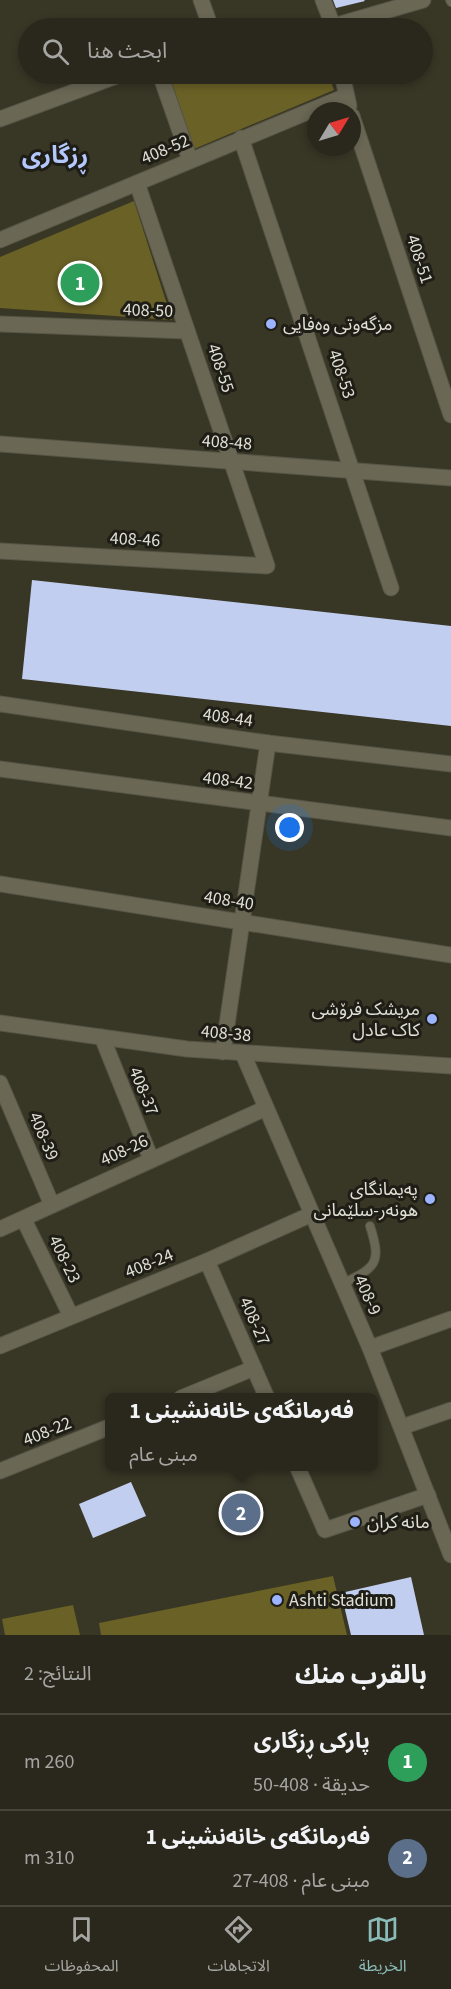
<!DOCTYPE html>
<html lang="ar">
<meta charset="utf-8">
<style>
:root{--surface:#2a281c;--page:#363429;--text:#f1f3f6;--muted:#a5a6a3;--line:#46443b;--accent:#8bbbb9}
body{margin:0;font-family:"Source Sans 3","Noto Sans Arabic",sans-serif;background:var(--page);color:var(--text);direction:rtl}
.compass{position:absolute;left:307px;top:102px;width:54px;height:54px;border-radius:50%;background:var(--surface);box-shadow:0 3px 9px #0003;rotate:52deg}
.you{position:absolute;left:290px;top:828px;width:21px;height:21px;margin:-15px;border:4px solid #fff;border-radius:50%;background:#1a73e8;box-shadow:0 0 0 9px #1a73e833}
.badge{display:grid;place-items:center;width:39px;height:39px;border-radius:50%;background:var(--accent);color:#fff;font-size:20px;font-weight:700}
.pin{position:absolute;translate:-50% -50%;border:3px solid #fff;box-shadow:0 2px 6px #0006}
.popup{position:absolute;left:105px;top:1393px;width:273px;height:78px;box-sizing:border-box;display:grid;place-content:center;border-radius:9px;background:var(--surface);filter:drop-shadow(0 2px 4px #0005);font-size:20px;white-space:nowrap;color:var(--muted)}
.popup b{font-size:22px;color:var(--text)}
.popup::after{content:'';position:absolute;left:50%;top:100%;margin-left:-12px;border:12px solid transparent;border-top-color:var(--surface)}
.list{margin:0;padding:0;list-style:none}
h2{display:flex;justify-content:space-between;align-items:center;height:78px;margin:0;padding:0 24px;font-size:26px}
h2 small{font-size:20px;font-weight:400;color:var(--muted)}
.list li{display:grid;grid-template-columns:39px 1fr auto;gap:18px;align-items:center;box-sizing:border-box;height:96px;padding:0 24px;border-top:2px solid var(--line)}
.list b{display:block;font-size:22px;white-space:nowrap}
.list p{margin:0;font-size:20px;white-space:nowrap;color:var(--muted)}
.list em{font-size:20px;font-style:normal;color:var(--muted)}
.icon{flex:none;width:33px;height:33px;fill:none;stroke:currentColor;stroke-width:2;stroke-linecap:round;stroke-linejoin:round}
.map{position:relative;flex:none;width:451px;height:1635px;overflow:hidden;direction:ltr}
.search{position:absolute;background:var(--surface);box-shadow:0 3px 9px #0003;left:18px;right:18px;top:18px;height:66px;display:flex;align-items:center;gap:15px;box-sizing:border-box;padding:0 21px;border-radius:33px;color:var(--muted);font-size:22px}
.sheet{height:270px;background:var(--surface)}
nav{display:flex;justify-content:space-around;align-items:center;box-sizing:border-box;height:84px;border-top:2px solid var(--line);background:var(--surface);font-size:16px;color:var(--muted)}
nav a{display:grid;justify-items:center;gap:3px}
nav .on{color:var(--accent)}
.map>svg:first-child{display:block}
.green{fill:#6a6126}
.building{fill:#c2cef0}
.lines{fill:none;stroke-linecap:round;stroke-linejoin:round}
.service-casing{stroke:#565446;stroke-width:10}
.minor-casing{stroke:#565446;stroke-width:17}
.service{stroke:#6a6755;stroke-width:8}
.minor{stroke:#6a6755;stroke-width:15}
.poi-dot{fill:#9cb4fd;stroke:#1e1d16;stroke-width:2}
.labels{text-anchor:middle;stroke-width:6;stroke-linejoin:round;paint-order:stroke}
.street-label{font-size:18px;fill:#e1e0d5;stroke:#1e1d16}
.poi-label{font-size:18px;fill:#e1e0d5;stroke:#1e1d16;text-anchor:start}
.district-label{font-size:24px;font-weight:bold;fill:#b4c8fe;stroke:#1e1d16}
</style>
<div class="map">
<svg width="451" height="1635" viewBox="0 0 451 1635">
<rect width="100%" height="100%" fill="#383625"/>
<g class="green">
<polygon points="169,74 328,74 334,90 194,149"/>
<polygon points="134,201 172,320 0,308 0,257"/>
<polygon points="333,1576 347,1635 101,1635 99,1623"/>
<polygon points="73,1605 80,1635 5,1635 2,1619"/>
</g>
<g class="building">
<polygon points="333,0 364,0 365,1 336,8"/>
<polygon points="32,580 451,626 451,726 22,679"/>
<polygon points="131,1482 146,1516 93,1538 79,1504"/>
<polygon points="411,1577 424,1635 351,1635 341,1593"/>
</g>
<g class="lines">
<g class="service-casing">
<g id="service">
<polyline points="450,0 451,2"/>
<path d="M342,1284C376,1267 382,1264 370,1226"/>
</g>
</g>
<g class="minor-casing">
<g id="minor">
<polyline points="201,0 211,28"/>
<polyline points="323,0 334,28"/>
<polyline points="327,28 423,0"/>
<polyline points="160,74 190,160"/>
<polyline points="342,74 349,106"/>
<polyline points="352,116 451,415"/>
<polyline points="0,119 122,74"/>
<polyline points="241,138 391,588"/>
<polyline points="0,240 346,96"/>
<polyline points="0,324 187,331"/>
<polyline points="0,444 451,478"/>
<polyline points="0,551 267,566 137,183"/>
<polyline points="0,704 268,743 451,764"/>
<polyline points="0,769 451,828"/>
<polyline points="0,884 451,955"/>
<polyline points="0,1023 187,1049 451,1066"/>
<polyline points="102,1037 151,1159"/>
<polyline points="223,1052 268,743"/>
<polyline points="243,1054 370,1348 451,1555"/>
<polyline points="0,1083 52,1205"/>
<polyline points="24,1220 71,1316"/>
<polyline points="0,1229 266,1108"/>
<polyline points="207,1261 267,1398"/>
<polyline points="0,1346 207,1261 312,1214"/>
<polyline points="370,1348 451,1319"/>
<polyline points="181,1398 254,1368"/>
<polyline points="402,1427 451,1410"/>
<polyline points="297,1466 325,1530 428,1495"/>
<polyline points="0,1471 109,1427"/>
</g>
</g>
<use href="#service" class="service"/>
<use href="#minor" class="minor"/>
</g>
<g class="poi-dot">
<circle cx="271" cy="324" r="6"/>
<circle cx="432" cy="1019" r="6"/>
<circle cx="430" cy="1199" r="6"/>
<circle cx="355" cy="1522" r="6"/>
<circle cx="277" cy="1600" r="6"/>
</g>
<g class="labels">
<g class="street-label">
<text transform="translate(165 149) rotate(-23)" y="6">408-52</text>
<text transform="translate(420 259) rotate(72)" y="6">408-51</text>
<text transform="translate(148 310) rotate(2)" y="6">408-50</text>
<text transform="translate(221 368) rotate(71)" y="6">408-55</text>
<text transform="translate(342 374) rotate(71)" y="6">408-53</text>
<text transform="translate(227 442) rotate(4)" y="6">408-48</text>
<text transform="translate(135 539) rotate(3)" y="6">408-46</text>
<text transform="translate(228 717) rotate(8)" y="6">408-44</text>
<text transform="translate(228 780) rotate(7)" y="6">408-42</text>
<text transform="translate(229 900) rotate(9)" y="6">408-40</text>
<text transform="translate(226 1033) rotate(5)" y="6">408-38</text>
<text transform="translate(144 1091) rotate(68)" y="6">408-37</text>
<text transform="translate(44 1136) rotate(67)" y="6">408-39</text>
<text transform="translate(124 1150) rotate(-25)" y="6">408-26</text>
<text transform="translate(65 1259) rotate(64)" y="6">408-23</text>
<text transform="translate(149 1263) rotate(-22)" y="6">408-24</text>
<text transform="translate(368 1295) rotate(66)" y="6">408-9</text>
<text transform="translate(255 1321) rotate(66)" y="6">408-27</text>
<text transform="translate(47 1431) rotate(-22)" y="6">408-22</text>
</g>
<g class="poi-label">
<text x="283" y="330">مزگەوتی وەفایی</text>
<text x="420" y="1015" text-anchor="end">مریشک فرۆشی<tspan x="420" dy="21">کاک عادل</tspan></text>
<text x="418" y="1195" text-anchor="end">پەیمانگای<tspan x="418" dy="21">هونەر-سلێمانی</tspan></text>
<text x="367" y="1528">مانه كران</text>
<text x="289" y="1606">Ashti Stadium</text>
</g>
<g class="district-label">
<text x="55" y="163">ڕزگاری</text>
</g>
</g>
</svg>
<svg class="compass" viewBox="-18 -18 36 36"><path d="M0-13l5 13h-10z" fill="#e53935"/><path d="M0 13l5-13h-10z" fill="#a5a6a3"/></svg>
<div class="you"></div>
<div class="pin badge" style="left:80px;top:283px;background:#2e9e5b">1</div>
<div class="pin badge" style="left:241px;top:1513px;background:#5c6f8a">2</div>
<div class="popup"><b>فەرمانگەی خانەنشینی 1</b>مبنى عام</div>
<div class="search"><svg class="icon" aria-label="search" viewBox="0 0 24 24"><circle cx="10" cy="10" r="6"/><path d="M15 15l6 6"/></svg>ابحث هنا</div>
</div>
<section class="sheet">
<h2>بالقرب منك<small>النتائج: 2</small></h2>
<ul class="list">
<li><span class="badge" style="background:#2e9e5b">1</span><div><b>پارکی ڕزگاری</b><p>حديقة · 408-50</p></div><em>260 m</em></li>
<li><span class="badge" style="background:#5c6f8a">2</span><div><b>فەرمانگەی خانەنشینی 1</b><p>مبنى عام · 408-27</p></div><em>310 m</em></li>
</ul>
</section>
<nav>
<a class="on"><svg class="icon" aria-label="map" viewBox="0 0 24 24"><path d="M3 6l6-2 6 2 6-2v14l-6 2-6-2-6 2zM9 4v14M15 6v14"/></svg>الخريطة</a>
<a><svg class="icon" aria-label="directions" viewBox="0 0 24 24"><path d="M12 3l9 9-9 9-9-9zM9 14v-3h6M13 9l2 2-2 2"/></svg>الاتجاهات</a>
<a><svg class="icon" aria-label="saved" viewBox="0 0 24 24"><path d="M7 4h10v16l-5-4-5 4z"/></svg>المحفوظات</a>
</nav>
